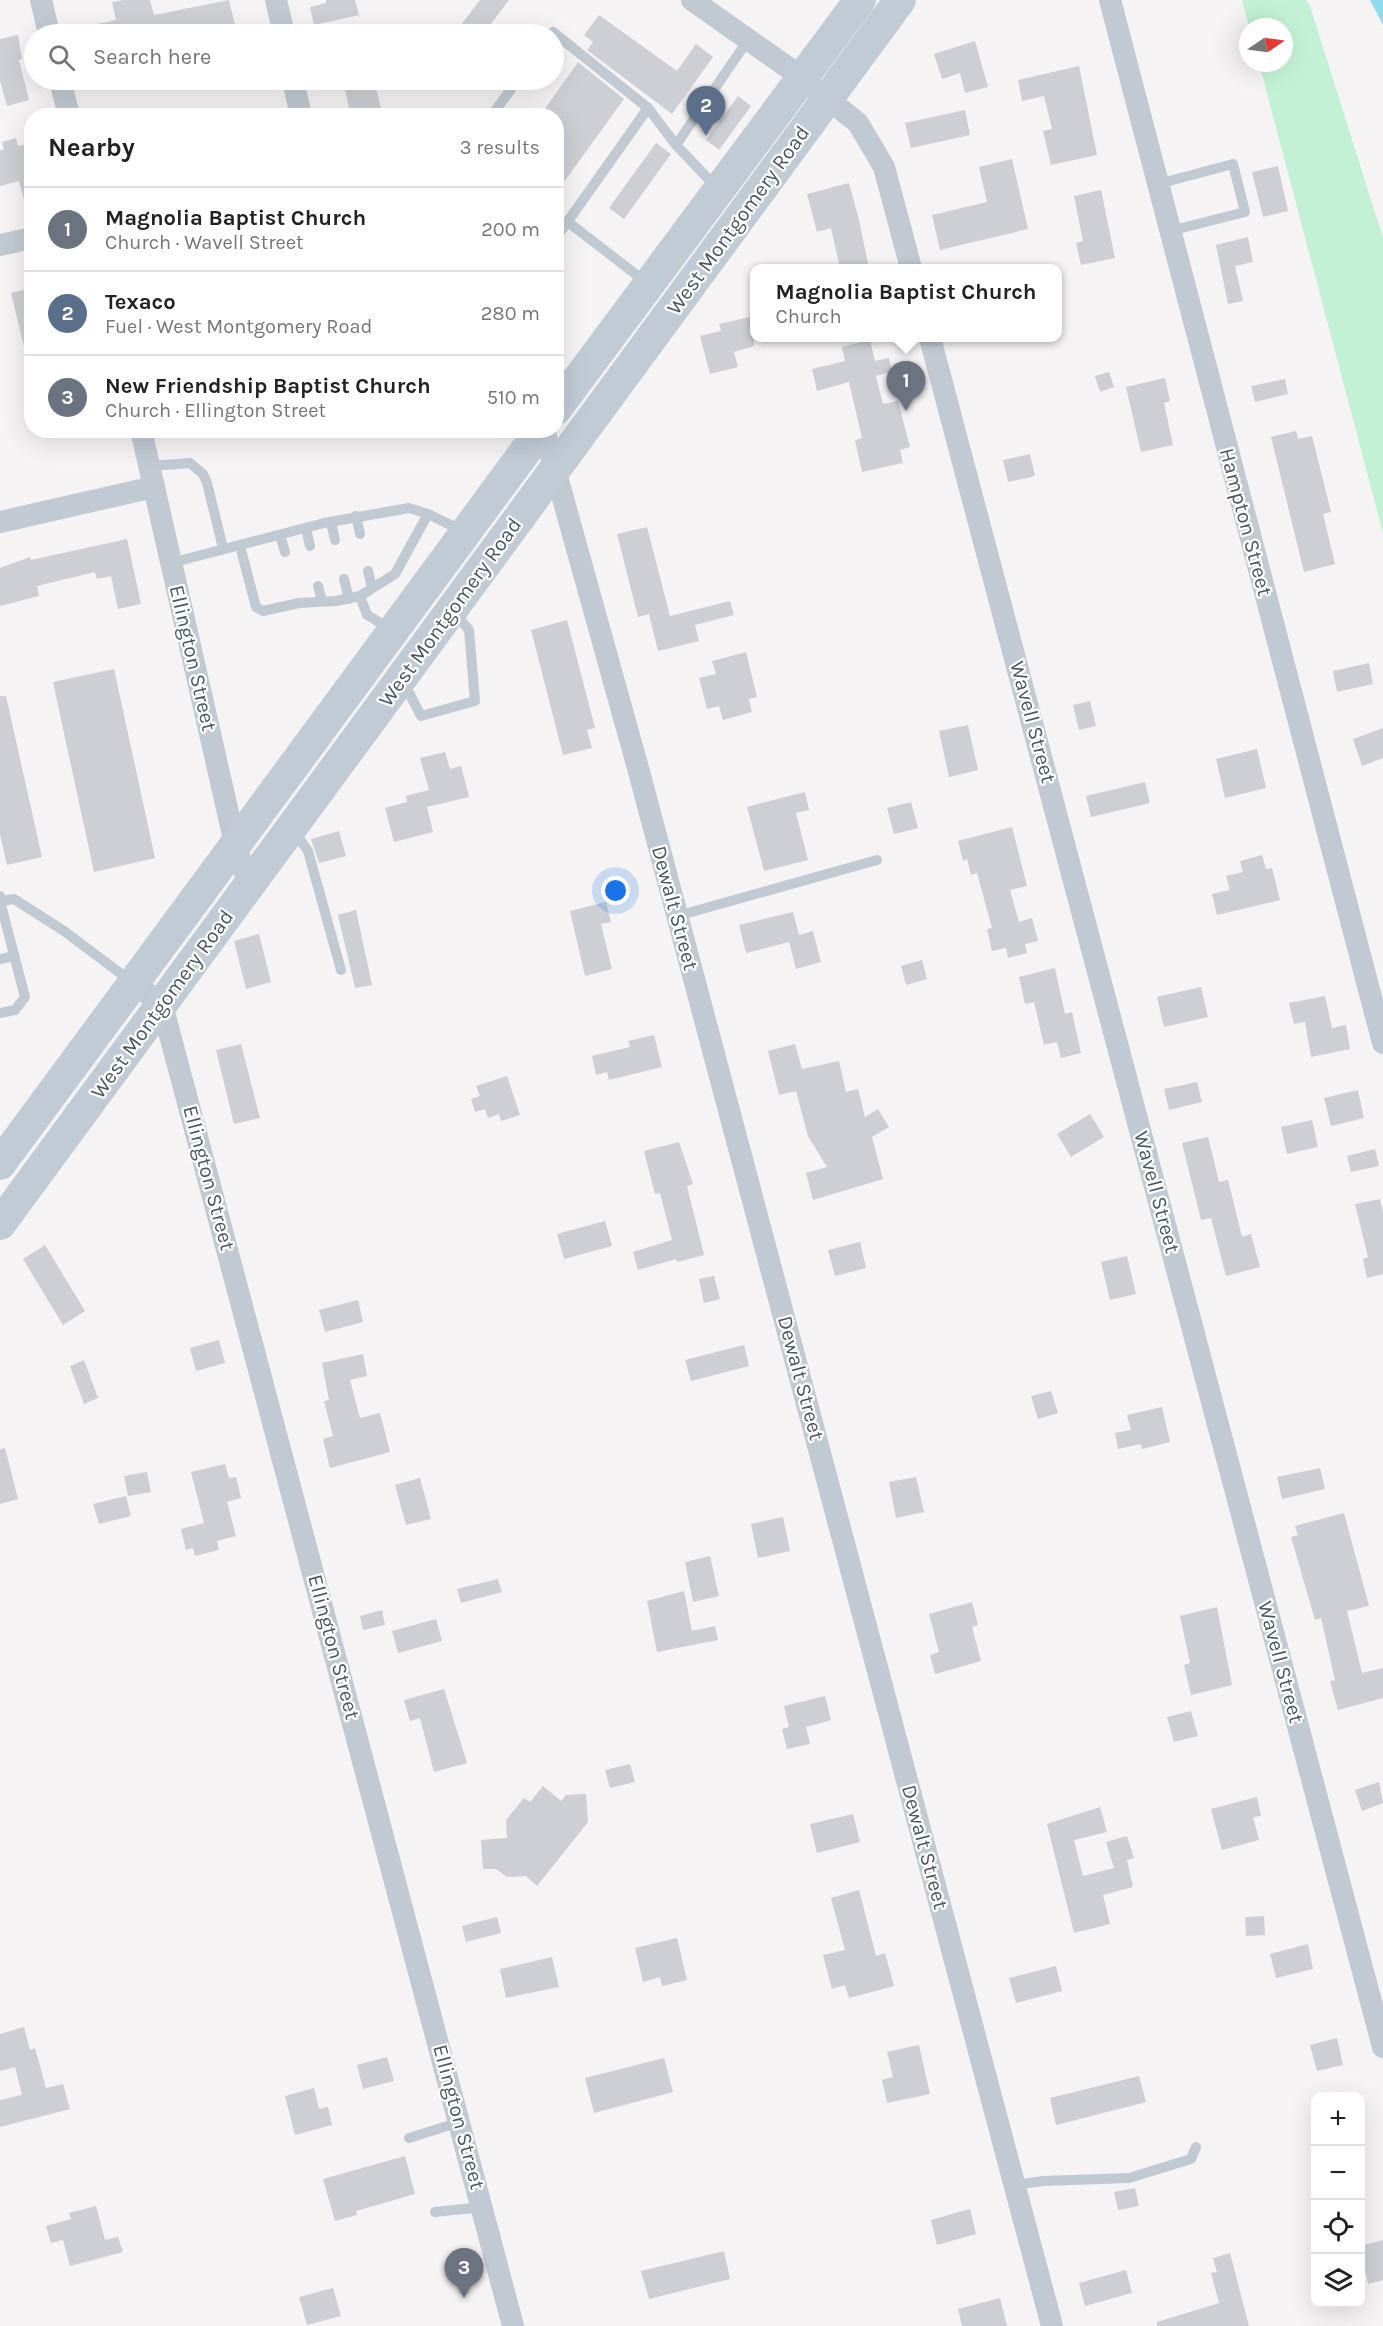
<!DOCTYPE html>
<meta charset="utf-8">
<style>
:root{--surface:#fff;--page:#f2f2f2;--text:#222;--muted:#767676;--line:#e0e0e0;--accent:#1a73e8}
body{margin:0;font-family:Karla,sans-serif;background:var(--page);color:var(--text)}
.controls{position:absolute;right:18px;bottom:18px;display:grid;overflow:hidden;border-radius:12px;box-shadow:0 6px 24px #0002}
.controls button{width:54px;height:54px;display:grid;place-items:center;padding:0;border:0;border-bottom:2px solid var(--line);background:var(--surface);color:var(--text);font:30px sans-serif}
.compass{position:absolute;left:1239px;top:18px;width:54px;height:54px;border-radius:50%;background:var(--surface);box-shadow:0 6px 24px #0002;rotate:77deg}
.you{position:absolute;left:616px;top:891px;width:21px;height:21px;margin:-15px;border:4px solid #fff;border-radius:50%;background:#1a73e8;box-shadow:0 0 0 9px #1a73e833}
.badge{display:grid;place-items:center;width:39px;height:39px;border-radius:50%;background:var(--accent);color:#fff;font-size:20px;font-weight:700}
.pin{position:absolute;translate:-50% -50px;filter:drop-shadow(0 2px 3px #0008)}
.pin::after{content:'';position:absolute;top:32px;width:21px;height:18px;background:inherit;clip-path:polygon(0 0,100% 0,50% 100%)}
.popup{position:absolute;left:750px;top:264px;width:312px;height:78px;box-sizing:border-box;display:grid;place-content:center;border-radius:12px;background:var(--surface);filter:drop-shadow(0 2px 4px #0005);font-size:20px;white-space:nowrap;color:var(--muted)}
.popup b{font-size:22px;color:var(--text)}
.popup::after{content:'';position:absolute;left:50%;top:100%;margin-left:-12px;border:12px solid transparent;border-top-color:var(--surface)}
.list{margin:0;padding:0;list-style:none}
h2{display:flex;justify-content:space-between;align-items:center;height:78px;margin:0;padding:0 24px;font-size:26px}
h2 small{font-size:20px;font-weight:400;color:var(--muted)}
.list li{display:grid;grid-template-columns:39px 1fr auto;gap:18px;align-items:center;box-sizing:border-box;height:84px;padding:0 24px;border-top:2px solid var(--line)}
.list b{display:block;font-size:22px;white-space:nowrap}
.list p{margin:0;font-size:20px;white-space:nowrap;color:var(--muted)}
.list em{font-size:20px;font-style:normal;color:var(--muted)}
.icon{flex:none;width:33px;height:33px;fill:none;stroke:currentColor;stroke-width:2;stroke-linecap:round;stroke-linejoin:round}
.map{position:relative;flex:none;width:1383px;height:2326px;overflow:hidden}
.search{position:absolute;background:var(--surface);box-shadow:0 6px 24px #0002;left:24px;top:24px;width:540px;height:66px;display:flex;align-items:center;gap:15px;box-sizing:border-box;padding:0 21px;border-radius:33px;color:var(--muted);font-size:22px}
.panel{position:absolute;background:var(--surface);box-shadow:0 6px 24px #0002;left:24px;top:108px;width:540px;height:330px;border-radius:24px}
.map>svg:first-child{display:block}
.green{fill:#c3f1d5}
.water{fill:#90daee}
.building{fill:#cdcfd5}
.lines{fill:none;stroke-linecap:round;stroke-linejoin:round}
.lane{stroke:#c1cad2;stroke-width:10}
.street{stroke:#c1cad2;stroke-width:22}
.secondary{stroke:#c1cbd6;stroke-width:32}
.labels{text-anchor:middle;stroke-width:4.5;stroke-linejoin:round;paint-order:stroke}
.street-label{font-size:21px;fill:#4a5661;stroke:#fff}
</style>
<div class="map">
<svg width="1383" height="2326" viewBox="0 0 1383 2326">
<rect width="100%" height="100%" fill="#f5f3f3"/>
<polygon class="green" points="1242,0 1306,0 1310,6 1383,238 1383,533 1259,63 1284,63 1284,27 1249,27"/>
<polygon class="water" points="1370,0 1383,0 1383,25"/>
<g class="building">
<polygon points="124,0 150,0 154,15 229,0 236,29 232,30 233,34 172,34 170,27 135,34 80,34 79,28 116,20 112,2"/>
<polygon points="326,0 355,0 359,15 314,25 310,7 326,3"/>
<polygon points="480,0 509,0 483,34 454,34"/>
<polygon points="599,15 677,71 696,44 713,57 672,114 587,50 593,42 584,35"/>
<polygon points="18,35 22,59 19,60 29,100 7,106 0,81 0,39"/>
<polygon points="975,41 988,87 965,93 960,73 942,79 934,54"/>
<polygon points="578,62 624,99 556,193 556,116 540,116"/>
<polygon points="1079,66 1097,155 1051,165 1043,131 1052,129 1044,96 1022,101 1018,80"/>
<polygon points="343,80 374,80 383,116 351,116"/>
<polygon points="738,96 751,106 719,150 706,140"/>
<polygon points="965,110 970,135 911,148 905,123"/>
<polygon points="16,138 18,146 32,143 32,207 26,208 19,181 0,186 0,151 4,149 2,142"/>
<polygon points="656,143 671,154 624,219 609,208"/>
<polygon points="1012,159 1028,229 940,250 932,215 987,202 979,167"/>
<polygon points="1278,166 1288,211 1263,217 1252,172"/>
<polygon points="849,183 859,220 869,268 840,268 831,228 817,232 807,194"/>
<polygon points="1101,190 1115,258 1081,265 1076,243 1083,241 1074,196"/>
<polygon points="1248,237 1253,262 1235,266 1243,301 1228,304 1216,245"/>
<polygon points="32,288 32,354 26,355 11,293"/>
<polygon points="754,316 754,346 734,352 738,367 710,374 700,336 721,331 719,324"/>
<polygon points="870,340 875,361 889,358 892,372 876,376 883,404 898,401 910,447 900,450 903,463 862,472 855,440 862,438 849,382 817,391 812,369 845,361 842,347"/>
<polygon points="1109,372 1114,387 1100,392 1095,376"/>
<polygon points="1165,378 1170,401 1164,403 1173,445 1141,452 1126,387"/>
<polygon points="1285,379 1288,394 1255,402 1251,386"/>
<polygon points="1296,431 1298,439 1312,436 1331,512 1323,514 1335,564 1304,572 1271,437"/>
<polygon points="1030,454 1035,476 1008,482 1003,460"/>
<polygon points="647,527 670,616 730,601 734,615 695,625 699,641 658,651 649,614 638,617 617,534"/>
<polygon points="127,539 141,604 118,609 111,576 97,579 95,572 37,586 39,596 0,606 0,568 30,557 31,560"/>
<polygon points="567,620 595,728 587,730 592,748 563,755 531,630"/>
<polygon points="746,652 757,697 749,699 752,712 723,720 719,706 707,709 699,678 716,674 712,661"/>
<polygon points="1369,663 1373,684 1337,692 1333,671"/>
<polygon points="114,669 155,858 94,872 53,682"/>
<polygon points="0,696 6,696 42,857 7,865 0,834"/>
<polygon points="1090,701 1096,726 1079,730 1073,705"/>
<polygon points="968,725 978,770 949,777 939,731"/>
<polygon points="1383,728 1383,758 1362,766 1353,739"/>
<polygon points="1257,749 1266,788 1225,798 1216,759"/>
<polygon points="445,752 450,769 461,766 469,797 427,807 433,832 394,842 385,808 407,802 406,796 429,790 420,758"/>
<polygon points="1145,782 1150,803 1091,817 1086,796"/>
<polygon points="805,792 809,810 796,813 808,860 764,871 747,807"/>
<polygon points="911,802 918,828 894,834 887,808"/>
<polygon points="1012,827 1027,886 1010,890 1019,922 1032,918 1038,941 1025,944 1027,953 1008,958 1006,948 992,951 987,929 992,928 977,873 971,875 967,859 963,861 958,841"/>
<polygon points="339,831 346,856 319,863 311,839"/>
<polygon points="1262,855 1266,869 1272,868 1280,900 1217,915 1212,894 1230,890 1226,876 1243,872 1240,861"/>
<polygon points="606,902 611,922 601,924 612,969 585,976 570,911"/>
<polygon points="356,910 372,985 355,988 338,915"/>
<polygon points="793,912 799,935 813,931 821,962 796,969 789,942 746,953 739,925"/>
<polygon points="259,934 271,982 246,989 234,941"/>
<polygon points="922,960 927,979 906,985 901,966"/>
<polygon points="1055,968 1065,1014 1072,1012 1081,1053 1061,1058 1057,1042 1044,1045 1034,1002 1025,1004 1019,977"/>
<polygon points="1201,987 1208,1017 1164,1027 1157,997"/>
<polygon points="1325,996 1332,1028 1346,1025 1350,1049 1311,1057 1305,1022 1294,1024 1289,1003"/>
<polygon points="654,1035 662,1067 609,1080 607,1072 596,1075 592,1056 630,1047 628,1041"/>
<polygon points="241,1044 260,1118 234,1124 216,1050"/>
<polygon points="795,1044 802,1069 839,1061 846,1092 858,1089 865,1117 878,1109 889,1127 872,1137 883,1179 813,1200 806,1173 827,1167 808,1136 796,1091 779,1095 768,1051"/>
<polygon points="507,1076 520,1115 501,1121 499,1114 488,1118 485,1109 475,1112 471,1099 480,1096 476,1086"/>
<polygon points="1197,1082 1202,1102 1169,1110 1164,1089"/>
<polygon points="1358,1090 1364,1118 1331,1126 1324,1098"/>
<polygon points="1090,1114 1104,1137 1071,1157 1057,1134"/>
<polygon points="1312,1120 1318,1147 1287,1154 1281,1127"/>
<polygon points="1208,1137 1219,1182 1228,1180 1242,1237 1251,1234 1260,1267 1226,1276 1211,1218 1201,1220 1182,1143"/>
<polygon points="679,1142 693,1184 687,1186 704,1255 677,1262 676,1259 638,1270 633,1252 672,1240 660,1193 655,1194 644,1151"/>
<polygon points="1375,1149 1379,1166 1351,1172 1347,1156"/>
<polygon points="1380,1199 1383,1213 1383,1274 1367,1278 1363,1259 1368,1257 1355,1204"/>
<polygon points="605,1221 612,1246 564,1259 557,1234"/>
<polygon points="860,1242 866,1268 835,1276 828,1250"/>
<polygon points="45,1245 85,1311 63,1325 23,1259"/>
<polygon points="1127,1256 1136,1294 1110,1300 1101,1262"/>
<polygon points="714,1276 720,1299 704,1303 699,1279"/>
<polygon points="358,1300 363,1322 325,1332 319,1310"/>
<polygon points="219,1340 225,1363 196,1371 190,1348"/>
<polygon points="744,1345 749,1366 691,1381 685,1360"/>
<polygon points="363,1354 367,1376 350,1380 360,1418 380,1413 390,1452 330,1468 323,1439 333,1436 324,1401 329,1400 322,1363"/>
<polygon points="84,1360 98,1398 84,1404 70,1366"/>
<polygon points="1051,1391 1058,1413 1038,1419 1031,1396"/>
<polygon points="1162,1407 1170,1442 1142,1449 1141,1444 1118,1449 1115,1433 1131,1430 1127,1415"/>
<polygon points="5,1448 18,1499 0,1504 0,1449"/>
<polygon points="225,1464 229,1478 236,1477 241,1498 227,1502 236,1536 217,1541 219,1550 195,1556 193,1548 186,1550 181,1529 204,1523 191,1472"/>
<polygon points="1320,1468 1325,1489 1282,1499 1277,1477"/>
<polygon points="147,1472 151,1492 128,1496 124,1476"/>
<polygon points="916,1477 924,1512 896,1518 889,1482"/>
<polygon points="420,1478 431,1519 406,1525 395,1485"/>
<polygon points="126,1496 131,1516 99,1524 93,1504"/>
<polygon points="1344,1513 1369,1606 1347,1611 1362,1673 1383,1668 1383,1698 1338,1710 1330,1681 1335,1680 1321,1618 1315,1620 1291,1537 1298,1535 1295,1526"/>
<polygon points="783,1517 790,1551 758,1558 751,1524"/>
<polygon points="710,1556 719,1596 693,1602 685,1562"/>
<polygon points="498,1579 502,1592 461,1603 457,1589"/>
<polygon points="684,1591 692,1631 715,1626 718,1640 657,1652 647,1601"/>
<polygon points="972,1602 978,1625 972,1627 981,1661 935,1674 930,1655 939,1652 929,1614"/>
<polygon points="1217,1607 1232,1685 1191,1695 1184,1665 1190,1663 1180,1616"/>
<polygon points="382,1610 385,1625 363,1630 360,1616"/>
<polygon points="436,1619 442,1641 398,1653 392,1631"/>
<polygon points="444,1689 467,1763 434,1772 420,1718 410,1721 404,1700"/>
<polygon points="825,1696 831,1720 806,1727 810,1744 787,1749 782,1729 789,1727 784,1706"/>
<polygon points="1191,1711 1198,1736 1174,1742 1167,1717"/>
<polygon points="630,1764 635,1782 610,1788 605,1770"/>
<polygon points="1379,1782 1383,1803 1362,1811 1355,1790"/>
<polygon points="543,1786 561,1801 566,1795 586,1794 588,1822 537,1886 526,1876 507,1877 496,1869 483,1869 481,1840 507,1838 506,1820 524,1798 530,1802"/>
<polygon points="1257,1797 1261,1816 1253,1817 1259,1840 1222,1850 1211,1809"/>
<polygon points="1100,1807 1107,1832 1074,1840 1083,1876 1114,1868 1106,1842 1127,1836 1134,1858 1127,1860 1133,1887 1103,1895 1110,1924 1074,1933 1047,1824"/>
<polygon points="853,1814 860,1842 817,1853 810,1824"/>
<polygon points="859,1890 876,1956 885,1953 894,1986 849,1998 845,1985 832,1989 823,1955 845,1950 831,1898"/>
<polygon points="1264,1916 1265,1935 1246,1936 1245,1917"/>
<polygon points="497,1917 501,1933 466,1942 462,1926"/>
<polygon points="677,1938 687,1980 662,1986 660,1977 643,1982 635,1948"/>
<polygon points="1308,1944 1313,1969 1276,1978 1270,1954"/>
<polygon points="552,1957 559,1987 506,1998 500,1969"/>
<polygon points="1056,1966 1062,1991 1016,2003 1009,1978"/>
<polygon points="24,2027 30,2050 35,2048 46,2088 63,2084 70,2109 0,2127 0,2100 22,2095 15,2067 0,2071 0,2034"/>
<polygon points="1337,2038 1343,2065 1317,2071 1310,2045"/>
<polygon points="919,2045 930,2094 887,2103 882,2080 893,2077 887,2052"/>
<polygon points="387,2057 394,2081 363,2089 357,2065"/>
<polygon points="664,2058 673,2092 594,2113 585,2078"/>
<polygon points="1139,2076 1146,2102 1056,2125 1050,2098"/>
<polygon points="314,2088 319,2109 328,2107 332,2125 295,2135 285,2096"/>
<polygon points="405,2156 415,2194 356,2211 357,2215 335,2221 323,2179"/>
<polygon points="1135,2188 1139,2206 1118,2210 1114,2192"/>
<polygon points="96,2206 105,2240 118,2237 123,2252 70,2266 63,2240 51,2243 46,2226 71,2219 69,2213"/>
<polygon points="970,2209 976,2234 937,2245 931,2220"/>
<polygon points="1383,2240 1383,2280 1368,2284 1360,2246"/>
<polygon points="724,2251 730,2279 649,2299 641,2271"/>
<polygon points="1230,2253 1249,2326 1157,2326 1157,2322 1219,2303 1211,2273 1217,2272 1213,2258"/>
<polygon points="1126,2270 1132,2293 1085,2306 1079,2283"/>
<polygon points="333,2288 341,2316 307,2325 299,2297"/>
<polygon points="1000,2298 1007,2326 962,2326 958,2309"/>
</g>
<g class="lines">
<g class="lane">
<polyline points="551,34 553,32 648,108 676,145 717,188"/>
<polyline points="491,116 518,80"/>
<polyline points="676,145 748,40"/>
<polyline points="1158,184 1233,164 1245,212 1170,231"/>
<polyline points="568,222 647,283"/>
<polyline points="556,238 648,108"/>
<polyline points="556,369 572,383"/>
<polyline points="150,466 190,463 203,474 207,483 223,548"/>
<polyline points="356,516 360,534"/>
<polyline points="331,522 335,540"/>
<polyline points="306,528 310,546"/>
<polyline points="280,535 285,552"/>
<polyline points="240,546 256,607 263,611 299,603 336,601 360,596"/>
<polyline points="171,563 324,523 409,508 428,514 463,531"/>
<polyline points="368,571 372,588"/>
<polyline points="344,579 349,599"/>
<polyline points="318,586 322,601"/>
<polyline points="391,629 367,615 360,596 395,574 428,514"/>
<polyline points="404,683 421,716 475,701 469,630 454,612"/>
<polyline points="293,830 308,851 341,970"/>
<polyline points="0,896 1,901 14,899 64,931 132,982"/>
<polyline points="0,901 25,997 15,1010 0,1013"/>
<polyline points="677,916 877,860"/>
<polyline points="0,959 14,956"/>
<polyline points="409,2138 460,2122"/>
<polyline points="1015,2185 1043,2181 1129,2178 1191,2159 1196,2147"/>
<polyline points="435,2212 482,2207"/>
</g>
<g class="street">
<polyline points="41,0 49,34"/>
<polyline points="276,0 284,34"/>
<polyline points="692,0 790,69 858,123 884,167 911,268"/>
<polyline points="1110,0 1383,1043"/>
<polyline points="60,80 69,116"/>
<polyline points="293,80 301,116"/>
<polyline points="0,245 32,238"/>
<polyline points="930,338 1383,2047"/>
<polyline points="141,430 236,848 249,884"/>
<polyline points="544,430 638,768 1052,2326"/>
<polyline points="0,522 154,487"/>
<polyline points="133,982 162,1005 513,2326"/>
</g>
<g class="secondary">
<polyline points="556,409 860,0"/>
<polyline points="0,1164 541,430"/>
<polyline points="0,1224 900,0"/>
</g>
</g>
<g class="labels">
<g class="street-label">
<text transform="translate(738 220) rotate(-54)" y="7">West Montgomery Road</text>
<text transform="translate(1246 522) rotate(75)" y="7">Hampton Street</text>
<text transform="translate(450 612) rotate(-54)" y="7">West Montgomery Road</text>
<text transform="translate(193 658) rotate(77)" y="7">Ellington Street</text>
<text transform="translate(1033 722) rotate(75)" y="7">Wavell Street</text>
<text transform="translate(675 908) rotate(75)" y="7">Dewalt Street</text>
<text transform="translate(162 1004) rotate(-54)" y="7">West Montgomery Road</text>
<text transform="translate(209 1178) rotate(75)" y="7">Ellington Street</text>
<text transform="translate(1157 1192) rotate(75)" y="7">Wavell Street</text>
<text transform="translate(801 1378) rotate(75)" y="7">Dewalt Street</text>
<text transform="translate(334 1647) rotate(75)" y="7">Ellington Street</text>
<text transform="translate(1281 1662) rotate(75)" y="7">Wavell Street</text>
<text transform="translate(925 1847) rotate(75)" y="7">Dewalt Street</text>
<text transform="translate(459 2117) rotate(75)" y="7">Ellington Street</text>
</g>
</g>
</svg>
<div class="controls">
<button>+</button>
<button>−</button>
<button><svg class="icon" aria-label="locate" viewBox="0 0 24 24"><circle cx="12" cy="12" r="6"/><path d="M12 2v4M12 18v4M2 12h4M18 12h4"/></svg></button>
<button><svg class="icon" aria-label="layers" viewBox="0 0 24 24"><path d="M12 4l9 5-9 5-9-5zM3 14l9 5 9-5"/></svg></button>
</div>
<svg class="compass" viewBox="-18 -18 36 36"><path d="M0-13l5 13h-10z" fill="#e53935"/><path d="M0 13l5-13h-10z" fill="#767676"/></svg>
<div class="you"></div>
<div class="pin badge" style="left:906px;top:411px;background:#6b7280">1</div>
<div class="popup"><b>Magnolia Baptist Church</b>Church</div>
<div class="pin badge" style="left:706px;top:136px;background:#5c6f8a">2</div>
<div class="pin badge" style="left:464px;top:2298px;background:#6b7280">3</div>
<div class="search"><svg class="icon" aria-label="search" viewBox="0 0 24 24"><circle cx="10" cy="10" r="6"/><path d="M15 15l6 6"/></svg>Search here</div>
<section class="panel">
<h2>Nearby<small>3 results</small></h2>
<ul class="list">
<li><span class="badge" style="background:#6b7280">1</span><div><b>Magnolia Baptist Church</b><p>Church · Wavell Street</p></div><em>200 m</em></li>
<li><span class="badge" style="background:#5c6f8a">2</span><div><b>Texaco</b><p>Fuel · West Montgomery Road</p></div><em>280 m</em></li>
<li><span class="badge" style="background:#6b7280">3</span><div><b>New Friendship Baptist Church</b><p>Church · Ellington Street</p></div><em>510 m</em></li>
</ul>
</section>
</div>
